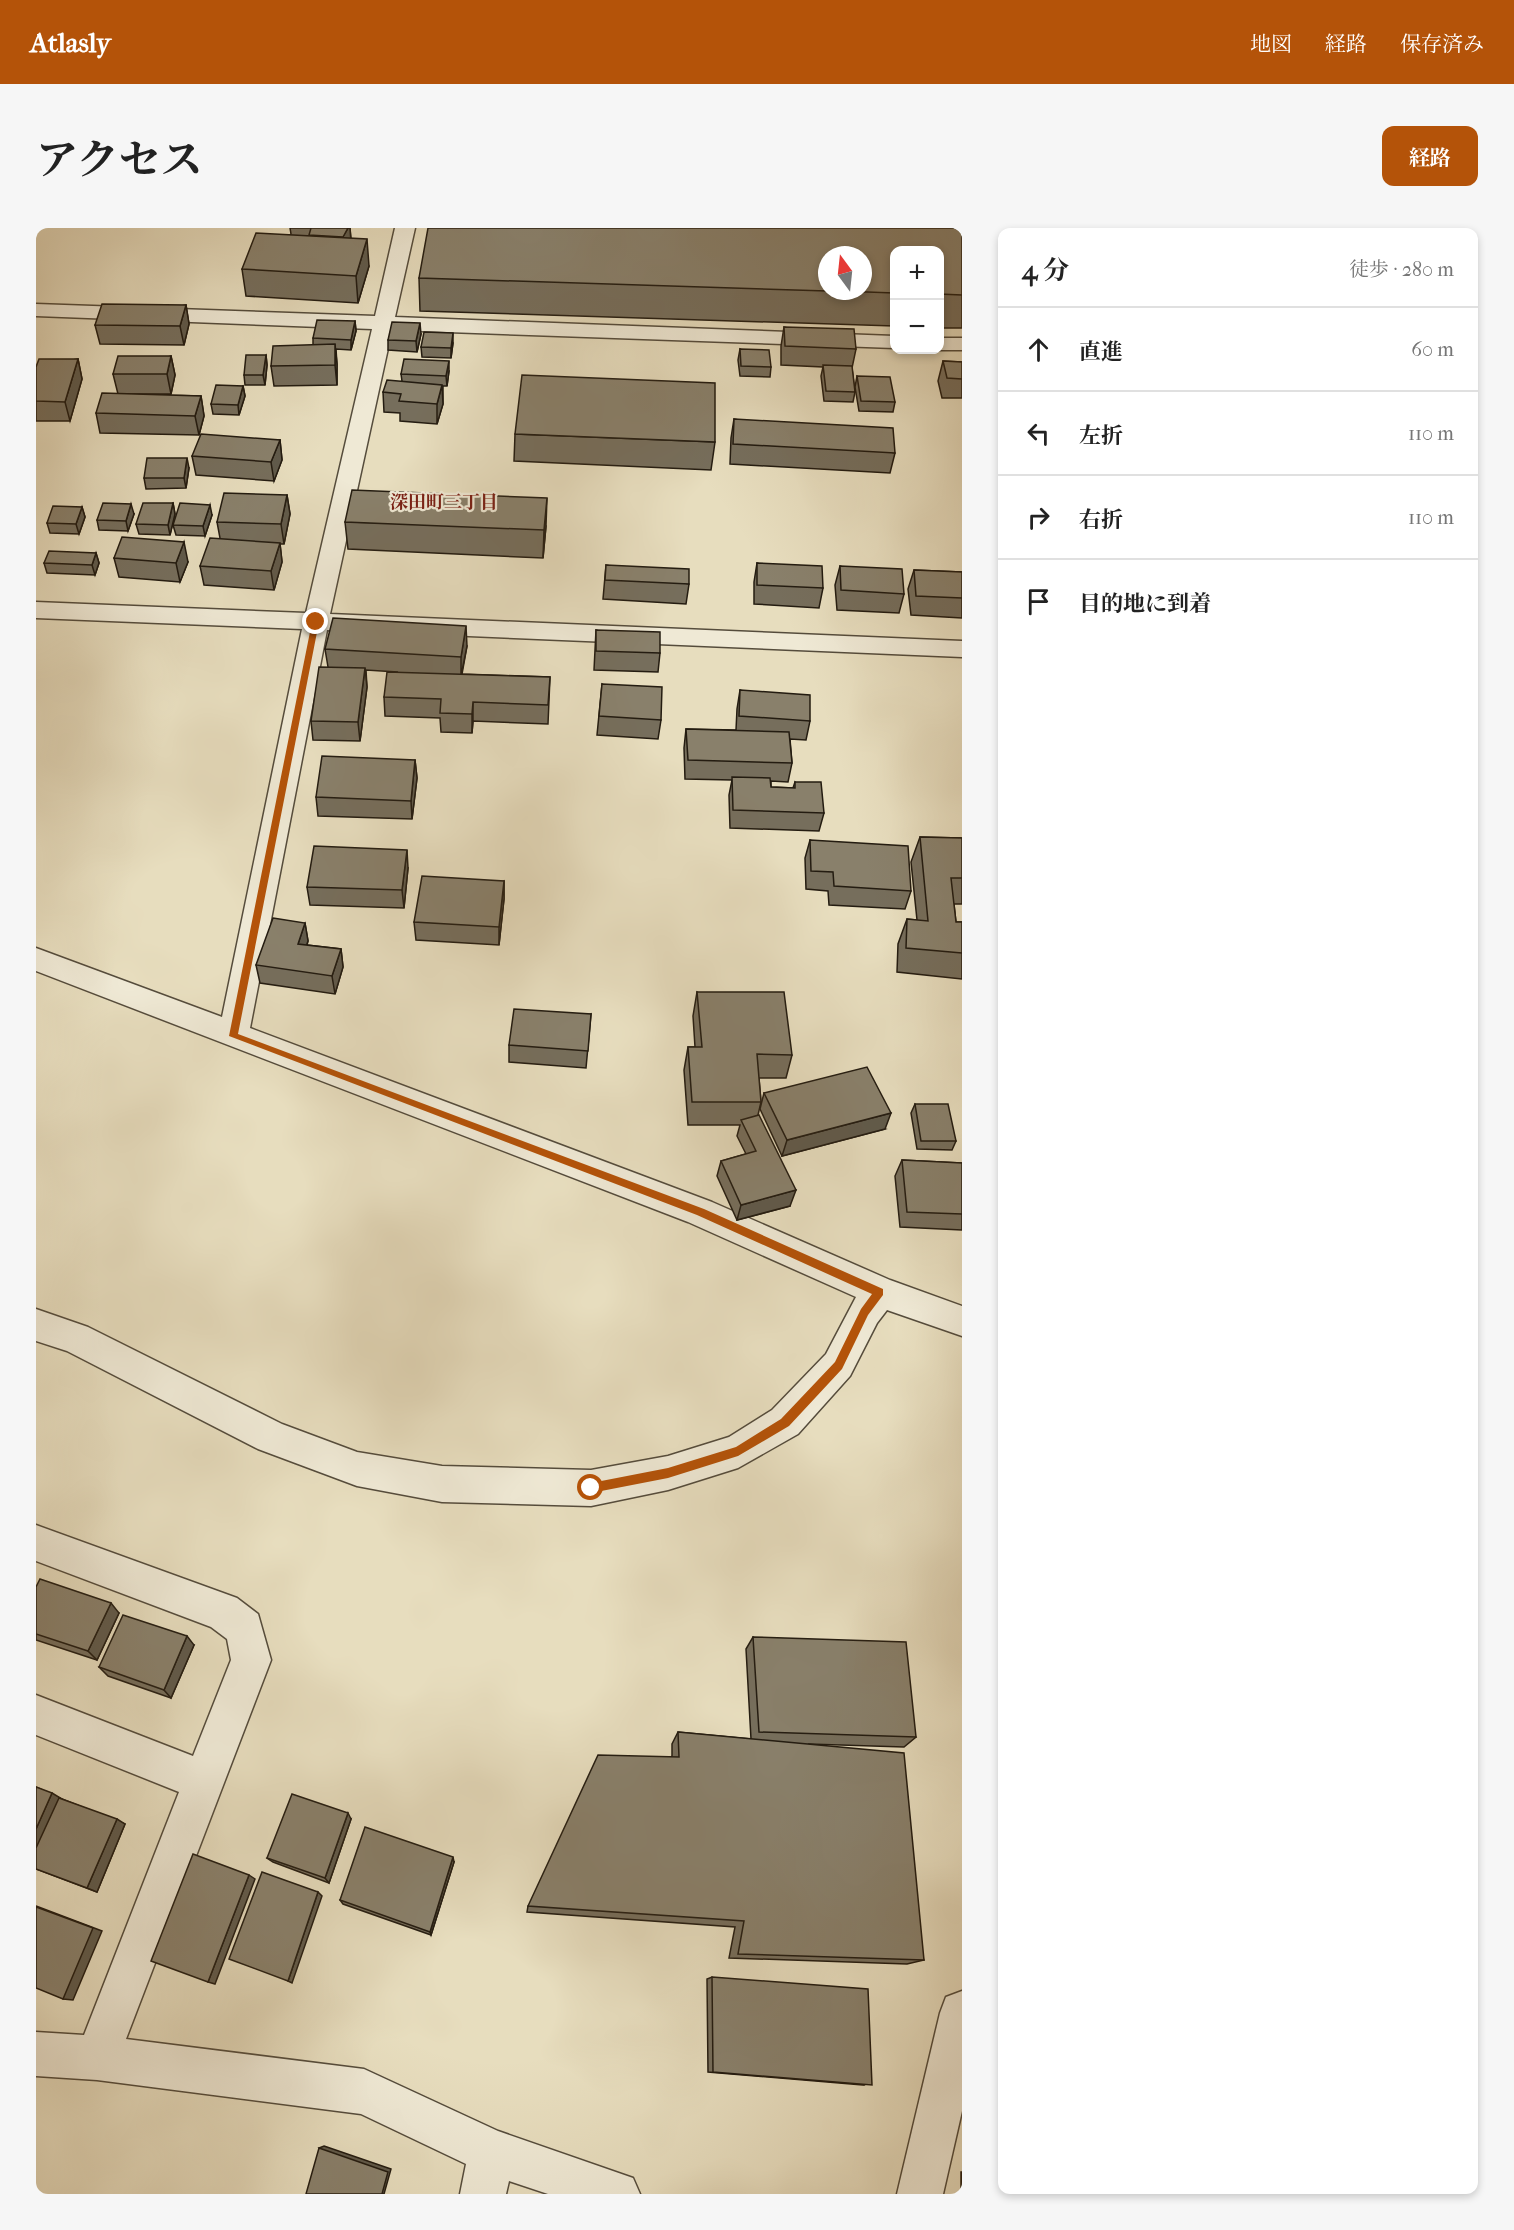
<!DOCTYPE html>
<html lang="ja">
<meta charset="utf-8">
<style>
:root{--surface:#fff;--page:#f6f6f6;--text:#222;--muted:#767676;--line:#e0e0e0;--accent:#b45309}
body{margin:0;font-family:"IM FELL French Canon","Noto Serif JP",serif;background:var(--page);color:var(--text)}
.controls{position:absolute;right:18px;top:18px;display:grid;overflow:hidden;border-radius:12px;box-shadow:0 3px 9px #0003}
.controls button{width:54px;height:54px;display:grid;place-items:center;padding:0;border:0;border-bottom:2px solid var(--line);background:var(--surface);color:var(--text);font:30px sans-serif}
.compass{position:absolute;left:782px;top:18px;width:54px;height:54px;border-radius:50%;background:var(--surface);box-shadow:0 3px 9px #0003;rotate:345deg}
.stop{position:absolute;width:18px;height:18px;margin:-14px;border:4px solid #b45309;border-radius:50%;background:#fff}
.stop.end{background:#b45309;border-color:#fff;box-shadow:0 2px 6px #0008}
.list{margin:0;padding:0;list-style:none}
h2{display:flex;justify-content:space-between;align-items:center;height:78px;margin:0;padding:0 24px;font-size:26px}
h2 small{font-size:20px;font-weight:400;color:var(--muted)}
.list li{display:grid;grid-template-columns:39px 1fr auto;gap:18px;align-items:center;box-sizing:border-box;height:84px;padding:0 24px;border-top:2px solid var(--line)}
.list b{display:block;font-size:22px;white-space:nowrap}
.list em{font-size:20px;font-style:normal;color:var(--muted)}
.icon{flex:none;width:33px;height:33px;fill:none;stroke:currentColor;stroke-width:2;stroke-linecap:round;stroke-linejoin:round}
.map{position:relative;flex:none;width:926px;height:1966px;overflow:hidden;border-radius:12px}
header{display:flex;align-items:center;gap:36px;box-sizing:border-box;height:84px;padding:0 30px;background:var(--accent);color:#fff}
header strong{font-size:28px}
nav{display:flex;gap:33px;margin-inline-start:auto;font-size:21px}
.intro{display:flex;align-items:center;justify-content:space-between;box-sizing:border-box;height:144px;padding:0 36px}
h1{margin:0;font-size:42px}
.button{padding:15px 27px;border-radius:12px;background:var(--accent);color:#fff;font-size:21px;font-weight:700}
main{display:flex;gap:36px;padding:0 36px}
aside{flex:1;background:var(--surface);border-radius:12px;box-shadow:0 3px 9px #0003}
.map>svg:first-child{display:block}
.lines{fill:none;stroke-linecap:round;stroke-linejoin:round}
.street-casing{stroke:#554c3c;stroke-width:3}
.street{fill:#efe9d5;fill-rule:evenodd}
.wall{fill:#766e5c;stroke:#241c11;stroke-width:1.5}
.shaded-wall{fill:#605a4b;stroke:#241c11;stroke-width:1.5}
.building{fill:#89806b;stroke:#241c11;stroke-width:1.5}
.route{fill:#b45309}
.labels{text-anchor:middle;stroke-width:4.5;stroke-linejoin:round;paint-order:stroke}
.far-neighbourhood-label{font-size:18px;font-weight:bold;fill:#7a1f14;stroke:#efe9d5}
</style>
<header>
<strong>Atlasly</strong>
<nav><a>地図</a><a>経路</a><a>保存済み</a></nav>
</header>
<div class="intro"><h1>アクセス</h1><a class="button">経路</a></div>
<main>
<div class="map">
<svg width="926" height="1966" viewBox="0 0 926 1966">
<rect width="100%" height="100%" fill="#e7ddbe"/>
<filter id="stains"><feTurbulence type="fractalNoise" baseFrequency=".00333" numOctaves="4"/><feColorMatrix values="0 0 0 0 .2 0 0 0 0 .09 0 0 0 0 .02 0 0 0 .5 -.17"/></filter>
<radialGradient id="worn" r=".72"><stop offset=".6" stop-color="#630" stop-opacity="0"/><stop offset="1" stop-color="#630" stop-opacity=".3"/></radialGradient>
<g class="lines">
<g class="street-casing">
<g id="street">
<polygon points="359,0 379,0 359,89 858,108 858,120 356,102 294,386 926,413 926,429 291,402 214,800 676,974 854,1052 926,1078 926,1108 851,1082 841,1095 814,1148 762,1206 702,1240 632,1262 555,1278 406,1274 321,1258 222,1221 31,1123 0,1113 0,1081 52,1099 246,1196 321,1224 406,1238 555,1242 632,1228 693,1209 736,1182 790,1126 820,1069 652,994 0,743 0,720 186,789 266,401 0,390 0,374 270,385 336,101 0,88 0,76 339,88"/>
<polygon points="904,110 926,110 926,122 901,122 904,122"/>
<polygon points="0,1297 201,1370 222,1386 235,1432 90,1811 328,1841 462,1903 597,1950 604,1966 512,1966 473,1953 470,1966 424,1966 430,1936 325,1886 61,1852 0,1848 0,1804 48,1807 143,1564 0,1507 0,1467 157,1528 195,1432 191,1411 175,1399 0,1333"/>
<polygon points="926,1763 926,1883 907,1966 861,1966 904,1785 910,1769"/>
</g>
</g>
<use href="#street" class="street"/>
</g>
<g class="wall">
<polygon points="254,0 314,0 315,10 333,38 322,75 210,68 206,41 255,6"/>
<polygon points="926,0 926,100 903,100 903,22 858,22 858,98 384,83 383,50"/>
<polygon points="150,77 153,96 148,117 64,116 59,97"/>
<polygon points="319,93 320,103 315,122 300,121 301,136 301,157 238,158 235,138 277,117 277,110"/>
<polygon points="748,99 820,121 816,140 819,164 817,174 788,173 785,148 787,139 745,137 745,118"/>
<polygon points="385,106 381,124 352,122 352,112"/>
<polygon points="417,115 415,130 386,129 385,119"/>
<polygon points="704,121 735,139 734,149 704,148 702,132"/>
<polygon points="230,127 231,137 229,157 209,157 208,147"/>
<polygon points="135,128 139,147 135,166 84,166 165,168 168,188 163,207 64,205 60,185 82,166 77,146"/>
<polygon points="42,131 46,151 34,193 0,193 0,139"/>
<polygon points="907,133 926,134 926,170 906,170 902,153"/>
<polygon points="413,143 411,158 407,158 407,176 401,196 364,193 364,185 348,184 347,164 366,153 365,146"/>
<polygon points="821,148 859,174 857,184 823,183 819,159"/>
<polygon points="207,158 209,168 203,187 177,186 175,176"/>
<polygon points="698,191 859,225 854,245 694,236 695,210"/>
<polygon points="479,206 679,214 675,242 478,233"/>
<polygon points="244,212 246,232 238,253 160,247 156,228"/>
<polygon points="153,240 150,260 110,261 108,250"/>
<polygon points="251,267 254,286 248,316 244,316 246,334 238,362 168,357 164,338 184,310 181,294"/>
<polygon points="137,275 139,286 134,307 103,306 100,296"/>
<polygon points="46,279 49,289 43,306 14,305 11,295"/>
<polygon points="98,286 92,303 63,302 61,292"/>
<polygon points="176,287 169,308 140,307 137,297"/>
<polygon points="309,294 510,298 507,330 312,321"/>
<polygon points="60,325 63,335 59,347 11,345 8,335"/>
<polygon points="78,330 152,334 144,354 83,349"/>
<polygon points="721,335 787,360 783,380 718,376 718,354"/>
<polygon points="570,337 653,356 650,376 567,371"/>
<polygon points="804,338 868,366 863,385 801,382 799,357"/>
<polygon points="878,342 926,344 926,390 875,387 872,361"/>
<polygon points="560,402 624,425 622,444 558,442"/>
<polygon points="431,418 426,446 514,449 512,496 437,493 436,505 405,504 404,490 349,488 348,469 361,444 330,442 331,459 324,513 277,512 275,493 292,439 289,421"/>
<polygon points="566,456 625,492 622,511 561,507"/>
<polygon points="704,462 774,493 770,512 754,511 756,535 752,554 735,553 735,559 757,560 759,554 788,585 783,603 694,600 693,567 696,552 649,551 648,520 650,501 700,502 701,481"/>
<polygon points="379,532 381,550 376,591 282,588 280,569"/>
<polygon points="884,609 926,610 926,676 918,676 920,694 926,694 926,751 861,744 862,716 871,691 881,692 875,634"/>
<polygon points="774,612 875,663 869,681 793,677 792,663 770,661 769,630"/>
<polygon points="372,640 368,680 274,677 271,659"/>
<polygon points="468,653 468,671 463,717 380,712 378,694"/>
<polygon points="269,695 272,713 271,717 305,721 307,739 299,766 224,755 220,737"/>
<polygon points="661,764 756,827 750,850 723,850 725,874 722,887 754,978 701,992 681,948 685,933 710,926 701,908 704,897 652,897 648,842 652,819 659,819 657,788"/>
<polygon points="555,786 550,840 473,834 473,817"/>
<polygon points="728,865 849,901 746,928 724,881"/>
<polygon points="879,876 920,913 916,922 881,921 875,885"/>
<polygon points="866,932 926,935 926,1002 864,999 859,948"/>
<polygon points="0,1359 83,1385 61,1432 0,1412"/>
<polygon points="717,1409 880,1509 868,1519 773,1516 888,1732 871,1736 693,1730 699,1699 491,1684 492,1678 636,1528 636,1516 642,1504 715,1511 710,1421"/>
<polygon points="158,1417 135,1470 72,1448 63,1439"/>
<polygon points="0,1559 26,1571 89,1596 61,1664 0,1641"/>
<polygon points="315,1591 293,1655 237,1634 231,1630"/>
<polygon points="418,1634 395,1707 307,1676 304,1672"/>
<polygon points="676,1749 827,1857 672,1844 671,1751"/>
<rect x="925" y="1944" width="1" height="22"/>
</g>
<g class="shaded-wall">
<polygon points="312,0 314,0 315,15 306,10"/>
<polygon points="331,11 333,38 322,75 320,48"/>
<polygon points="150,77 153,96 148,117 144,98"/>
<polygon points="319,93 320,103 315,122 315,112"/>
<polygon points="384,95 385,106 381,124 380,113"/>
<polygon points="417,105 417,115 415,130 415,120"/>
<polygon points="299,116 301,136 301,157 299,137"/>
<polygon points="230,127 231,137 229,157 227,147"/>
<polygon points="135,128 139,147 135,166 131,146"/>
<polygon points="42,131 46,151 34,193 29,174"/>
<polygon points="413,133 413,143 411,158 410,148"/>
<polygon points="406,157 407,176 401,196 401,176"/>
<polygon points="207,158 209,168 203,187 202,177"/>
<polygon points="165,168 168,188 163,207 159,188"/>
<polygon points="244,212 246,232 238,253 235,234"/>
<polygon points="151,230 153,240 150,260 148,250"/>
<polygon points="251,267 254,286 248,316 245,296"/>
<polygon points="511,270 510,298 507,330 508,302"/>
<polygon points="137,275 139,286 134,307 132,297"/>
<polygon points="95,276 98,286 92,303 90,293"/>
<polygon points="174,277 176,287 169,308 167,298"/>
<polygon points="46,279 49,289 43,306 40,296"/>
<polygon points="148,314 152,334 144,354 140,335"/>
<polygon points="244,315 246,334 238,362 235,343"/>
<polygon points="60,325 63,335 59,347 56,337"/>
<polygon points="430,398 431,418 425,448 425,429"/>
<polygon points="329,440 331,459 324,513 322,494"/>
<polygon points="437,474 437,493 436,505 436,486"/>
<polygon points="379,532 381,550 376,591 375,573"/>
<polygon points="371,622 372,640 368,680 366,662"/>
<polygon points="468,653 468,671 463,717 463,699"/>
<polygon points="269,695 272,713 265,733 262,716"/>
<polygon points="305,721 307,739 299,766 296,748"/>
<polygon points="855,885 849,901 746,928 751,912"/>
<polygon points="760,962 754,978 701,992 705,977"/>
<polygon points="75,1375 83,1385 61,1432 52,1423"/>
<polygon points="151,1408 158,1417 135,1470 128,1462"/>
<polygon points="16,1565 26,1571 0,1629 0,1601"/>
<polygon points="312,1585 315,1591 293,1655 289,1650"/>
<polygon points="81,1591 89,1596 61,1664 51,1660"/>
<polygon points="417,1629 418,1634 395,1707 394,1704"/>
<polygon points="213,1647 219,1651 179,1756 172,1754"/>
<polygon points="282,1664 286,1668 256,1755 252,1753"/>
<polygon points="0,1678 66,1703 37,1772 27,1771"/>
<polygon points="288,1918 355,1941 348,1966 346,1966 283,1920"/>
</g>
<g class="building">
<polygon points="275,0 312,0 307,9 273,7"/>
<polygon points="392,0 926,0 926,67 903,66 903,22 858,22 858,65 804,63 827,63 827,27 791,27 791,63 383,50"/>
<polygon points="220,5 331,11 320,48 206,41"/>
<polygon points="66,76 150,77 144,98 59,97"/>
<polygon points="281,92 319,93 315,112 277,110"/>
<polygon points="356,94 384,95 380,113 352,112"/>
<polygon points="748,99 818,101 820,121 749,118"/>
<polygon points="388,104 417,105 415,120 385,119"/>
<polygon points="299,116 299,137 235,138 237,118"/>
<polygon points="704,121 733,122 735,139 705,138"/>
<polygon points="210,127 230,127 227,147 208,147"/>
<polygon points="82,128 135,128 131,146 77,146"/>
<polygon points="3,131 42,131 29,174 0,173 0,139"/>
<polygon points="368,131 413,133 410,148 365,146"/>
<polygon points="907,133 926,134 926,151 911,150"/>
<polygon points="787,137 816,138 819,164 790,163"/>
<polygon points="486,147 679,155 679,214 479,206"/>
<polygon points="821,148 854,149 859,174 825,173"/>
<polygon points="351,152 406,157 401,176 363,173 365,166 347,164"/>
<polygon points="180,157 207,158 202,177 175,176"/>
<polygon points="66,165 165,168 159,188 60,185"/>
<polygon points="698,191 857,200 859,225 697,216"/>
<polygon points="165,206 244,212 235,234 156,228"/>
<polygon points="111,230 151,230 148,250 108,250"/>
<polygon points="316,262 511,270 508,302 309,294"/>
<polygon points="188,265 251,267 245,296 181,294"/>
<polygon points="67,275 95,276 90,293 61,292"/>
<polygon points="107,275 137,275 132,297 100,296"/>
<polygon points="144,275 174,277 167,298 137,297"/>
<polygon points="17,278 46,279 40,296 11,295"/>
<polygon points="86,309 148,314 140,335 78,330"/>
<polygon points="174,310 244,315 235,343 164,338"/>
<polygon points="13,323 60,325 56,337 8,335"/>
<polygon points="721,335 786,338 787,360 721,357"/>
<polygon points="570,337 653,341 653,356 569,352"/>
<polygon points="804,338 866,341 868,366 805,362"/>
<polygon points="878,342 926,344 926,370 880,368"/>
<polygon points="297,390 430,398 425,429 289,421"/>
<polygon points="560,402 624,404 624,425 560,423"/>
<polygon points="283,439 329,440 322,494 275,493"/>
<polygon points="351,444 514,449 512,477 437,474 436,486 404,485 405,471 348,469"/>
<polygon points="566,456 626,459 625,492 563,488"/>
<polygon points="704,462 774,467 774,493 703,488"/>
<polygon points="650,501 753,504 756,535 652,532"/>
<polygon points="286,528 379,532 375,573 280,569"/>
<polygon points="696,549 734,550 735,559 759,560 759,554 785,554 788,585 697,582"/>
<polygon points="884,609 926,610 926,650 915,650 920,694 926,694 926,725 870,720 871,691 892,693"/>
<polygon points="774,612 872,618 875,663 798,658 797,644 775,643"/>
<polygon points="278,618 371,622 366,662 271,659"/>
<polygon points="386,648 468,653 463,699 378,694"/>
<polygon points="237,690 269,695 262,716 305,721 296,748 220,737"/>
<polygon points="661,764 748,764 756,827 721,826 725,874 656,874 652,819 666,819"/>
<polygon points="478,781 555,786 552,823 473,817"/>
<polygon points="831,839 855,885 751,912 728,865"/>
<polygon points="879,876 912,876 920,913 885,913"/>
<polygon points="723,887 760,962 705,977 685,933 720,923 705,892"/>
<polygon points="866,932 926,935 926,986 871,984"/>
<polygon points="4,1351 75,1375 52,1423 0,1406 0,1359"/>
<polygon points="87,1387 151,1408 128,1462 63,1439"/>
<polygon points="717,1409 870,1414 880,1509 723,1504"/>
<polygon points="642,1504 868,1525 888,1732 702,1726 708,1693 492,1678 562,1527 643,1529"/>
<polygon points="0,1559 16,1565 0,1601"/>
<polygon points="256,1566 312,1585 289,1650 231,1630"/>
<polygon points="23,1570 81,1591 51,1660 0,1641 0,1620"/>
<polygon points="329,1599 417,1629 394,1704 304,1672"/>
<polygon points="157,1626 213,1647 172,1754 115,1733"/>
<polygon points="226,1644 282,1664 252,1753 193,1731"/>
<polygon points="0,1679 57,1700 27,1771 0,1760"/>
<polygon points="676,1749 832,1761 836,1857 677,1844"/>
<polygon points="283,1920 352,1944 346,1966 270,1966"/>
</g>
<polygon class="route" points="280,392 283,394 202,806 668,981 847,1061 847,1067 832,1087 806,1141 753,1198 702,1228 632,1250 555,1265 549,1260 555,1255 632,1240 700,1219 745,1191 799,1134 825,1081 836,1066 661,987 193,808 276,394"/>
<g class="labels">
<g class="far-neighbourhood-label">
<text x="408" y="280">深田町三丁目</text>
</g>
</g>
<rect width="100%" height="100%" filter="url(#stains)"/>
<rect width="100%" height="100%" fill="url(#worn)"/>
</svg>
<div class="controls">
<button>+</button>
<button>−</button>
</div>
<svg class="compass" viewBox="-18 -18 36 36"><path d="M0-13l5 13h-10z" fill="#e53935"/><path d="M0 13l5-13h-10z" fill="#767676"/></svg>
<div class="stop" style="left:555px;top:1260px"></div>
<div class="stop end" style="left:280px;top:394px"></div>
</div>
<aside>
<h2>4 分<small>徒歩 · 280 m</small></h2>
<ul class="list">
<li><svg class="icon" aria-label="ahead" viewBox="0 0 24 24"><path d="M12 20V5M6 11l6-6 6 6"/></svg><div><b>直進</b></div><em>60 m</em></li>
<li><svg class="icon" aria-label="left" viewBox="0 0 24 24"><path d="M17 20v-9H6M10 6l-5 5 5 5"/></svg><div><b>左折</b></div><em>110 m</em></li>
<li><svg class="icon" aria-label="right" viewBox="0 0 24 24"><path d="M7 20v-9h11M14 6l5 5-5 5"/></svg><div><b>右折</b></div><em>110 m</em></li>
<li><svg class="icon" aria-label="arrive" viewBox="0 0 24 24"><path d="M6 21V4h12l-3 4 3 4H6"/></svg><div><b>目的地に到着</b></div></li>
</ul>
</aside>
</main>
